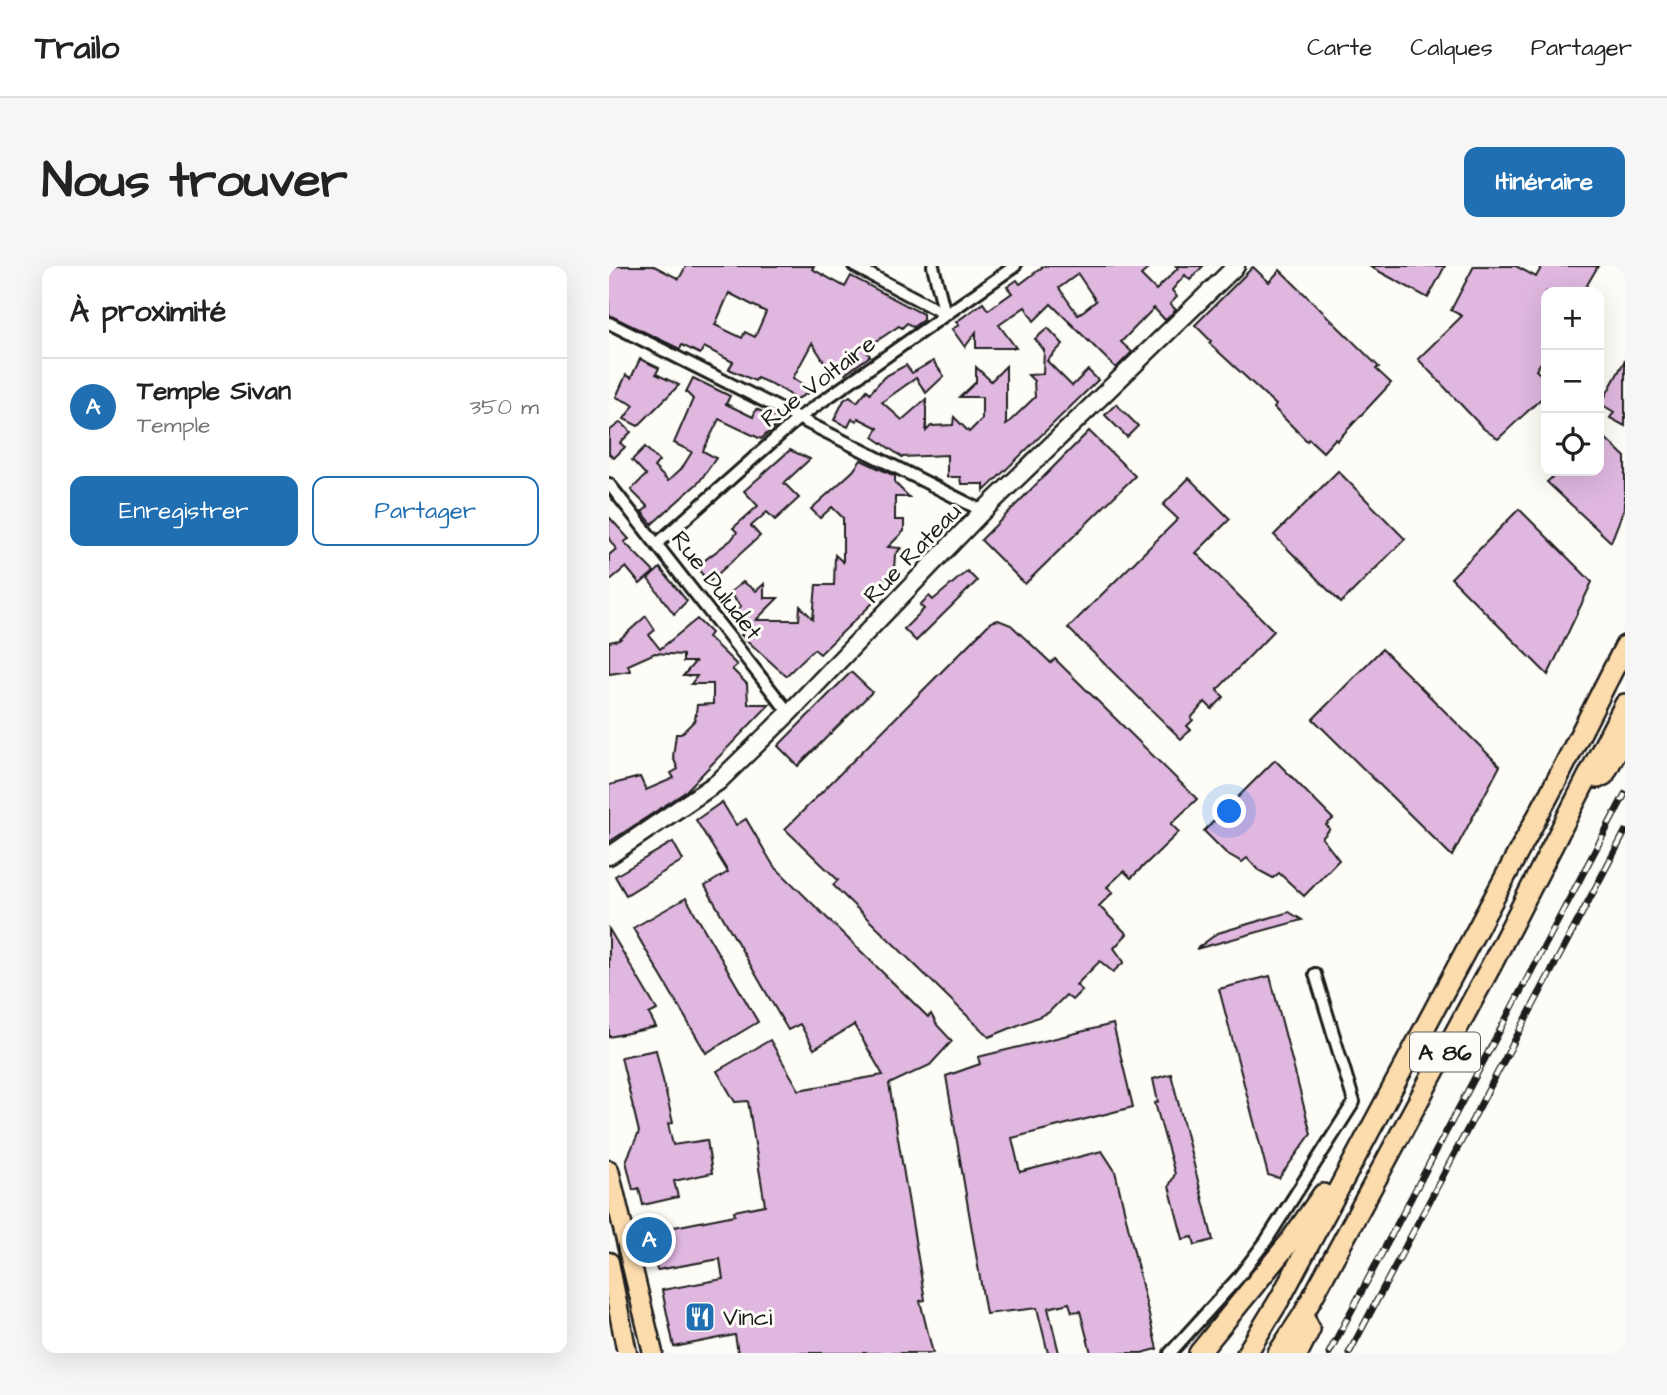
<!DOCTYPE html>
<html lang="fr">
<meta charset="utf-8">
<style>
:root{--surface:#fff;--page:#f6f6f6;--text:#222;--muted:#767676;--line:#e0e0e0;--accent:#1f6fb2}
body{margin:0;font-family:"Architects Daughter",sans-serif;background:var(--page);color:var(--text)}
.controls{position:absolute;right:21px;top:21px;display:grid;overflow:hidden;border-radius:14px;box-shadow:0 7px 28px #0002}
.controls button{width:63px;height:63px;display:grid;place-items:center;padding:0;border:0;border-bottom:2px solid var(--line);background:var(--surface);color:var(--text);font:35px sans-serif}
.you{position:absolute;left:621px;top:546px;width:24px;height:24px;margin:-18px;border:5px solid #fff;border-radius:50%;background:#1a73e8;box-shadow:0 0 0 10px #1a73e833}
.badge{display:grid;place-items:center;width:46px;height:46px;border-radius:50%;background:var(--accent);color:#fff;font-size:23px;font-weight:700}
.pin{position:absolute;translate:-50% -50%;border:4px solid #fff;box-shadow:0 2px 7px #0006}
.list{margin:0;padding:0;list-style:none}
h2{display:flex;justify-content:space-between;align-items:center;height:91px;margin:0;padding:0 28px;font-size:30px}
h2 small{font-size:23px;font-weight:400;color:var(--muted)}
.list li{display:grid;grid-template-columns:46px 1fr auto;gap:21px;align-items:center;box-sizing:border-box;height:98px;padding:0 28px;border-top:2px solid var(--line)}
.list b{display:block;font-size:26px;white-space:nowrap}
.list p{margin:0;font-size:23px;white-space:nowrap;color:var(--muted)}
.list em{font-size:23px;font-style:normal;color:var(--muted)}
.actions{display:flex;gap:14px;padding:21px 28px}
.actions a{flex:1;padding:16px 0;border:2px solid var(--accent);border-radius:14px;text-align:center;font-size:24px;color:var(--accent)}
.actions .main{background:var(--accent);color:#fff}
.icon{flex:none;width:38px;height:38px;fill:none;stroke:currentColor;stroke-width:2;stroke-linecap:round;stroke-linejoin:round}
.map{position:relative;flex:none;width:1016px;height:1087px;overflow:hidden;border-radius:14px}
header{display:flex;align-items:center;gap:42px;box-sizing:border-box;height:98px;padding:0 35px;background:var(--surface);border-bottom:2px solid var(--line)}
header strong{font-size:33px}
nav{display:flex;gap:38px;margin-inline-start:auto;font-size:24px}
.intro{display:flex;align-items:center;justify-content:space-between;box-sizing:border-box;height:168px;padding:0 42px}
h1{margin:0;font-size:49px}
.button{padding:18px 32px;border-radius:14px;background:var(--accent);color:#fff;font-size:24px;font-weight:700}
main{display:flex;gap:42px;padding:0 42px}
aside{flex:1;background:var(--surface);border-radius:14px;box-shadow:0 7px 28px #0002}
.map>svg:first-child{display:block}
.building{fill:#dfb7df;stroke:#1c1c1c;stroke-width:2;fill-rule:evenodd}
.lines{fill:none;stroke-linecap:round;stroke-linejoin:round}
.street-casing{stroke:#1c1c1c;stroke-width:16}
.secondary-casing{stroke:#1c1c1c;stroke-width:21}
.primary-casing{stroke:#1c1c1c;stroke-width:23}
.highway-casing{stroke:#1c1c1c;stroke-width:24}
.street{stroke:#fdfcf7;stroke-width:10}
.secondary{stroke:#fdfcf7;stroke-width:16}
.primary{stroke:#fcdcac;stroke-width:18}
.highway{stroke:#fcdcac;stroke-width:19}
.rail-casing{stroke:#1c1c1c;stroke-width:7}
.rail{stroke:#fdfcf7;stroke-width:4.5;stroke-dasharray:13;stroke-linecap:butt}
.labels{text-anchor:middle;stroke-width:6;stroke-linejoin:round;paint-order:stroke}
.shield{fill:#fdfcf7;stroke:#605f5e;stroke-width:2}
.shield-label{font-size:23px;font-weight:bold;fill:#1c1c1c}
.street-label{font-size:24px;fill:#1c1c1c;stroke:#fdfcf7}
.poi-label{font-size:24px;fill:#1c1c1c;stroke:#fdfcf7;text-anchor:start}
</style>
<header>
<strong>Trailo</strong>
<nav><a>Carte</a><a>Calques</a><a>Partager</a></nav>
</header>
<div class="intro"><h1>Nous trouver</h1><a class="button">Itinéraire</a></div>
<main>
<aside>
<h2>À proximité<small></small></h2>
<ul class="list">
<li><span class="badge">A</span><div><b>Temple Sivan</b><p>Temple</p></div><em>350 m</em></li>
</ul>
<div class="actions"><a class="main">Enregistrer</a><a>Partager</a></div>
</aside>
<div class="map">
<svg width="1016" height="1087" viewBox="0 0 1016 1087">
<rect width="100%" height="100%" fill="#fdfcf7"/>
<filter id="ink" filterUnits="userSpaceOnUse"><feTurbulence type="fractalNoise" baseFrequency=".0143" numOctaves="2"/><feDisplacementMap in="SourceGraphic" scale="14" xChannelSelector="R" yChannelSelector="G"/><feConvolveMatrix kernelMatrix="1 2 1 2 8 2 1 2 1" color-interpolation-filters="sRGB"/></filter>
<g filter="url(#ink)">
<g class="building">
<path d="M0,0H45L70,13L77,0H205L203,3L236,21L242,10L314,48V54L304,61L298,57L293,62L290,60L256,83L261,90L236,108L231,100L222,106L203,77L184,112L205,124L188,133L169,121L148,112L146,115L120,103L124,96L95,81L91,88L73,79L71,83L0,49ZM120,27L157,46L146,71L136,66L133,72L106,59Z"/>
<path d="M435,0H542L532,9L547,24L569,2L567,0H594L581,14L576,9L563,24L568,31L561,38L567,44L556,54L545,42L512,76L523,86L507,102L442,38L425,55L416,41L390,59L407,82H367V66L356,81L343,63L350,59L347,56L374,37L379,44L403,27L398,21L408,14L411,18ZM469,8L487,35L469,49L450,22Z"/>
<polygon points="760,0 836,0 819,32"/>
<polygon points="865,0 907,0 927,11 933,0 989,0 974,26 937,26 937,89 927,104 937,114 937,128 889,173 875,163 809,93 853,50 842,44"/>
<polygon points="644,1 660,16 671,4 770,101 767,103 782,117 728,175 726,173 714,186 700,173 698,175 665,142 667,139 600,77 602,75 586,59"/>
<polygon points="439,62 454,78 438,95 463,120 479,104 489,114 375,225 375,218 352,218 351,211 338,211 338,189 293,191 264,171 269,162 249,152 248,155 243,153 239,161 225,154 235,134 241,130 248,136 258,124 261,127 275,111 297,99 303,107 324,95 335,110 317,127 307,112 273,136 293,154 317,133 317,165 322,160 344,159 345,151 360,166 373,153 373,131 351,131 367,116 367,101 382,115 397,100 397,159 426,131 425,115 419,109 434,108 435,84 426,73"/>
<polygon points="31,93 50,102 47,108 70,119 29,160 15,153 25,139 7,131 17,109 22,112"/>
<polygon points="1016,94 1016,160 1001,152 1005,146 992,138"/>
<polygon points="84,112 121,130 117,138 144,151 147,143 168,152 168,159 152,173 110,153 94,185 107,192 90,216 43,258 33,246 39,241 22,224 37,209 23,194 36,181 50,195 45,201 59,215 73,202 83,186 65,177 84,133 77,126"/>
<polygon points="507,138 529,160 518,171 496,149"/>
<polygon points="12,156 22,166 11,177 16,181 5,192 0,188 0,165"/>
<polygon points="480,165 526,210 416,318 372,274"/>
<polygon points="990,166 1016,191 1016,240 1002,276 938,216 950,205 990,205"/>
<polygon points="181,184 201,193 175,217 190,232 166,254 158,246 142,260 151,270 100,316 87,301 122,274 128,266 124,262 149,240 135,225"/>
<polygon points="252,194 286,210 286,217 300,231 286,231 286,254 295,254 295,265 279,281 292,282 286,289 285,303 264,325 270,331 211,388 205,383 177,410 132,369 136,365 121,351 132,340 120,327 134,316 147,325 155,318 155,332 169,332 147,354 190,354 191,340 204,353 207,319 225,319 226,289 234,296 234,252 223,241 211,252 202,243 244,205"/>
<polygon points="729,205 796,273 732,337 665,269"/>
<polygon points="580,212 621,253 587,287 665,365 608,424 615,431 603,443 596,436 582,452 584,454 578,460 582,464 572,473 459,362 569,253 554,239"/>
<polygon points="910,243 983,316 939,409 842,312"/>
<polygon points="0,251 20,273 15,276 45,306 31,318 17,301 0,315 0,289 7,283 0,273"/>
<polygon points="51,302 78,335 65,348 39,313"/>
<polygon points="358,305 368,315 307,375 295,363 315,343 311,339 320,330 324,334"/>
<polygon points="37,350 46,364 40,369 51,383 88,353 102,367 99,371 128,399 123,403 138,418 139,438 161,438 75,527 0,576 0,519 31,511 37,524 65,512 62,507 69,503 64,491 67,468 72,468 86,454 88,439 104,438 104,418 82,418 88,410 74,410 86,396 74,396 74,389 46,387 19,399 21,405 0,408 0,376 10,374"/>
<polygon points="389,354 402,359 442,397 446,393 588,533 562,558 570,566 522,612 515,605 498,621 504,626 490,640 518,668 505,682 515,696 504,706 491,695 467,719 473,724 463,734 457,729 439,747 380,771 224,619 229,614 176,563 382,356"/>
<polygon points="773,383 891,500 843,590 704,453"/>
<polygon points="242,406 263,426 189,500 169,480"/>
<polygon points="666,494 724,553 717,559 721,563 713,572 730,594 695,630 670,607 664,612 649,604 638,592 633,596 617,587 595,565"/>
<polygon points="113,536 127,559 137,553 164,599 319,751 322,748 328,759 343,775 321,799 280,818 316,1034 311,1035 324,1087 129,1087 126,1069 65,1081 53,1024 114,1013 111,993 48,1004 39,961 54,958 55,963 126,949 125,945 156,939 139,835 126,836 108,805 161,774 190,824 274,809 245,759 205,783 191,758 179,764 158,728 96,620 119,606 87,554"/>
<polygon points="64,576 74,594 17,629 6,610"/>
<polygon points="77,632 149,756 97,787 24,662"/>
<polygon points="680,646 693,654 587,683 609,667"/>
<polygon points="0,663 48,744 40,748 47,761 0,771"/>
<polygon points="661,710 702,868 670,912 659,909 610,723"/>
<polygon points="504,758 524,841 403,872 411,906 493,885 506,905 548,1083 533,1087 482,1087 471,1045 463,1046 460,1037 439,1042 450,1087 439,1087 428,1042 377,1048 337,810 371,798 369,791"/>
<polygon points="47,784 64,857 59,858 64,879 98,874 103,907 65,915 69,931 34,939 30,922 24,924 17,895 30,866 12,791"/>
<polygon points="562,808 604,974 586,979 584,971 574,973 560,920 566,908 546,837 549,836 544,813"/>
</g>
<g class="lines">
<g class="street-casing">
<g id="street">
<polyline points="245,0 336,48"/>
<polyline points="324,0 336,48"/>
<polyline points="0,57 374,245"/>
<polyline points="0,218 180,447"/>
<polyline points="49,277 191,151 406,0"/>
<polyline points="561,1087 629,1012 657,975 745,836 706,708"/>
</g>
</g>
<g class="secondary-casing">
<polyline id="secondary" points="0,590 109,516 180,447 374,245 627,0"/>
</g>
<g class="primary-casing">
<g id="primary">
<polyline points="0,904 44,1087"/>
<polyline points="0,996 18,1087"/>
</g>
</g>
<g class="highway-casing">
<g id="highway">
<polyline points="989,512 995,509 1016,470"/>
<polyline points="590,1087 679,978 714,928"/>
<polyline points="638,1087 672,1031 950,510 1016,380"/>
<polyline points="669,1087 694,1049 883,698 1016,438"/>
<polyline points="689,1087 701,1063 694,1049"/>
</g>
</g>
<use href="#street" class="street"/>
<use href="#secondary" class="secondary"/>
<use href="#primary" class="primary"/>
<use href="#highway" class="highway"/>
<g class="rail-casing">
<g id="rail">
<polyline points="720,1087 1016,528"/>
<polyline points="740,1087 1016,566"/>
</g>
</g>
<use href="#rail" class="rail"/>
</g>
</g>
<defs>
<g id="restaurant-square" transform="scale(1.575)"><rect x="-9" y="-9" width="18" height="18" rx="4" fill="#1f6fb2" stroke="#fdfcf7"/><path d="M-5-6h1v4h1v-4h1v4h1v-4h1v5L-1.5 .5V6h-2V.5L-5-1ZM5-6V6H3V1.5H1.5Q1.5-4 5-6Z" fill="#fff"/></g>
</defs>
<g fill-rule="evenodd">
<use href="#restaurant-square" x="91" y="1051"/>
</g>
<g class="labels">
<rect class="shield" x="801" y="766.5" width="70" height="39" rx="5"/>
<g class="shield-label">
<text x="836" y="794">A 86</text>
</g>
<g class="street-label">
<text transform="translate(209 115) rotate(-37)" y="8">Rue Voltaire</text>
<text transform="translate(303 287) rotate(-46)" y="8">Rue Rateau</text>
<text transform="translate(108 319) rotate(52)" y="8">Rue Duludet</text>
</g>
<g class="poi-label">
<text x="114" y="1059">Vinci</text>
</g>
</g>
</svg>
<div class="controls">
<button>+</button>
<button>−</button>
<button><svg class="icon" aria-label="locate" viewBox="0 0 24 24"><circle cx="12" cy="12" r="6"/><path d="M12 2v4M12 18v4M2 12h4M18 12h4"/></svg></button>
</div>
<div class="you"></div>
<div class="pin badge" style="left:40px;top:974px">A</div>
</div>
</main>
